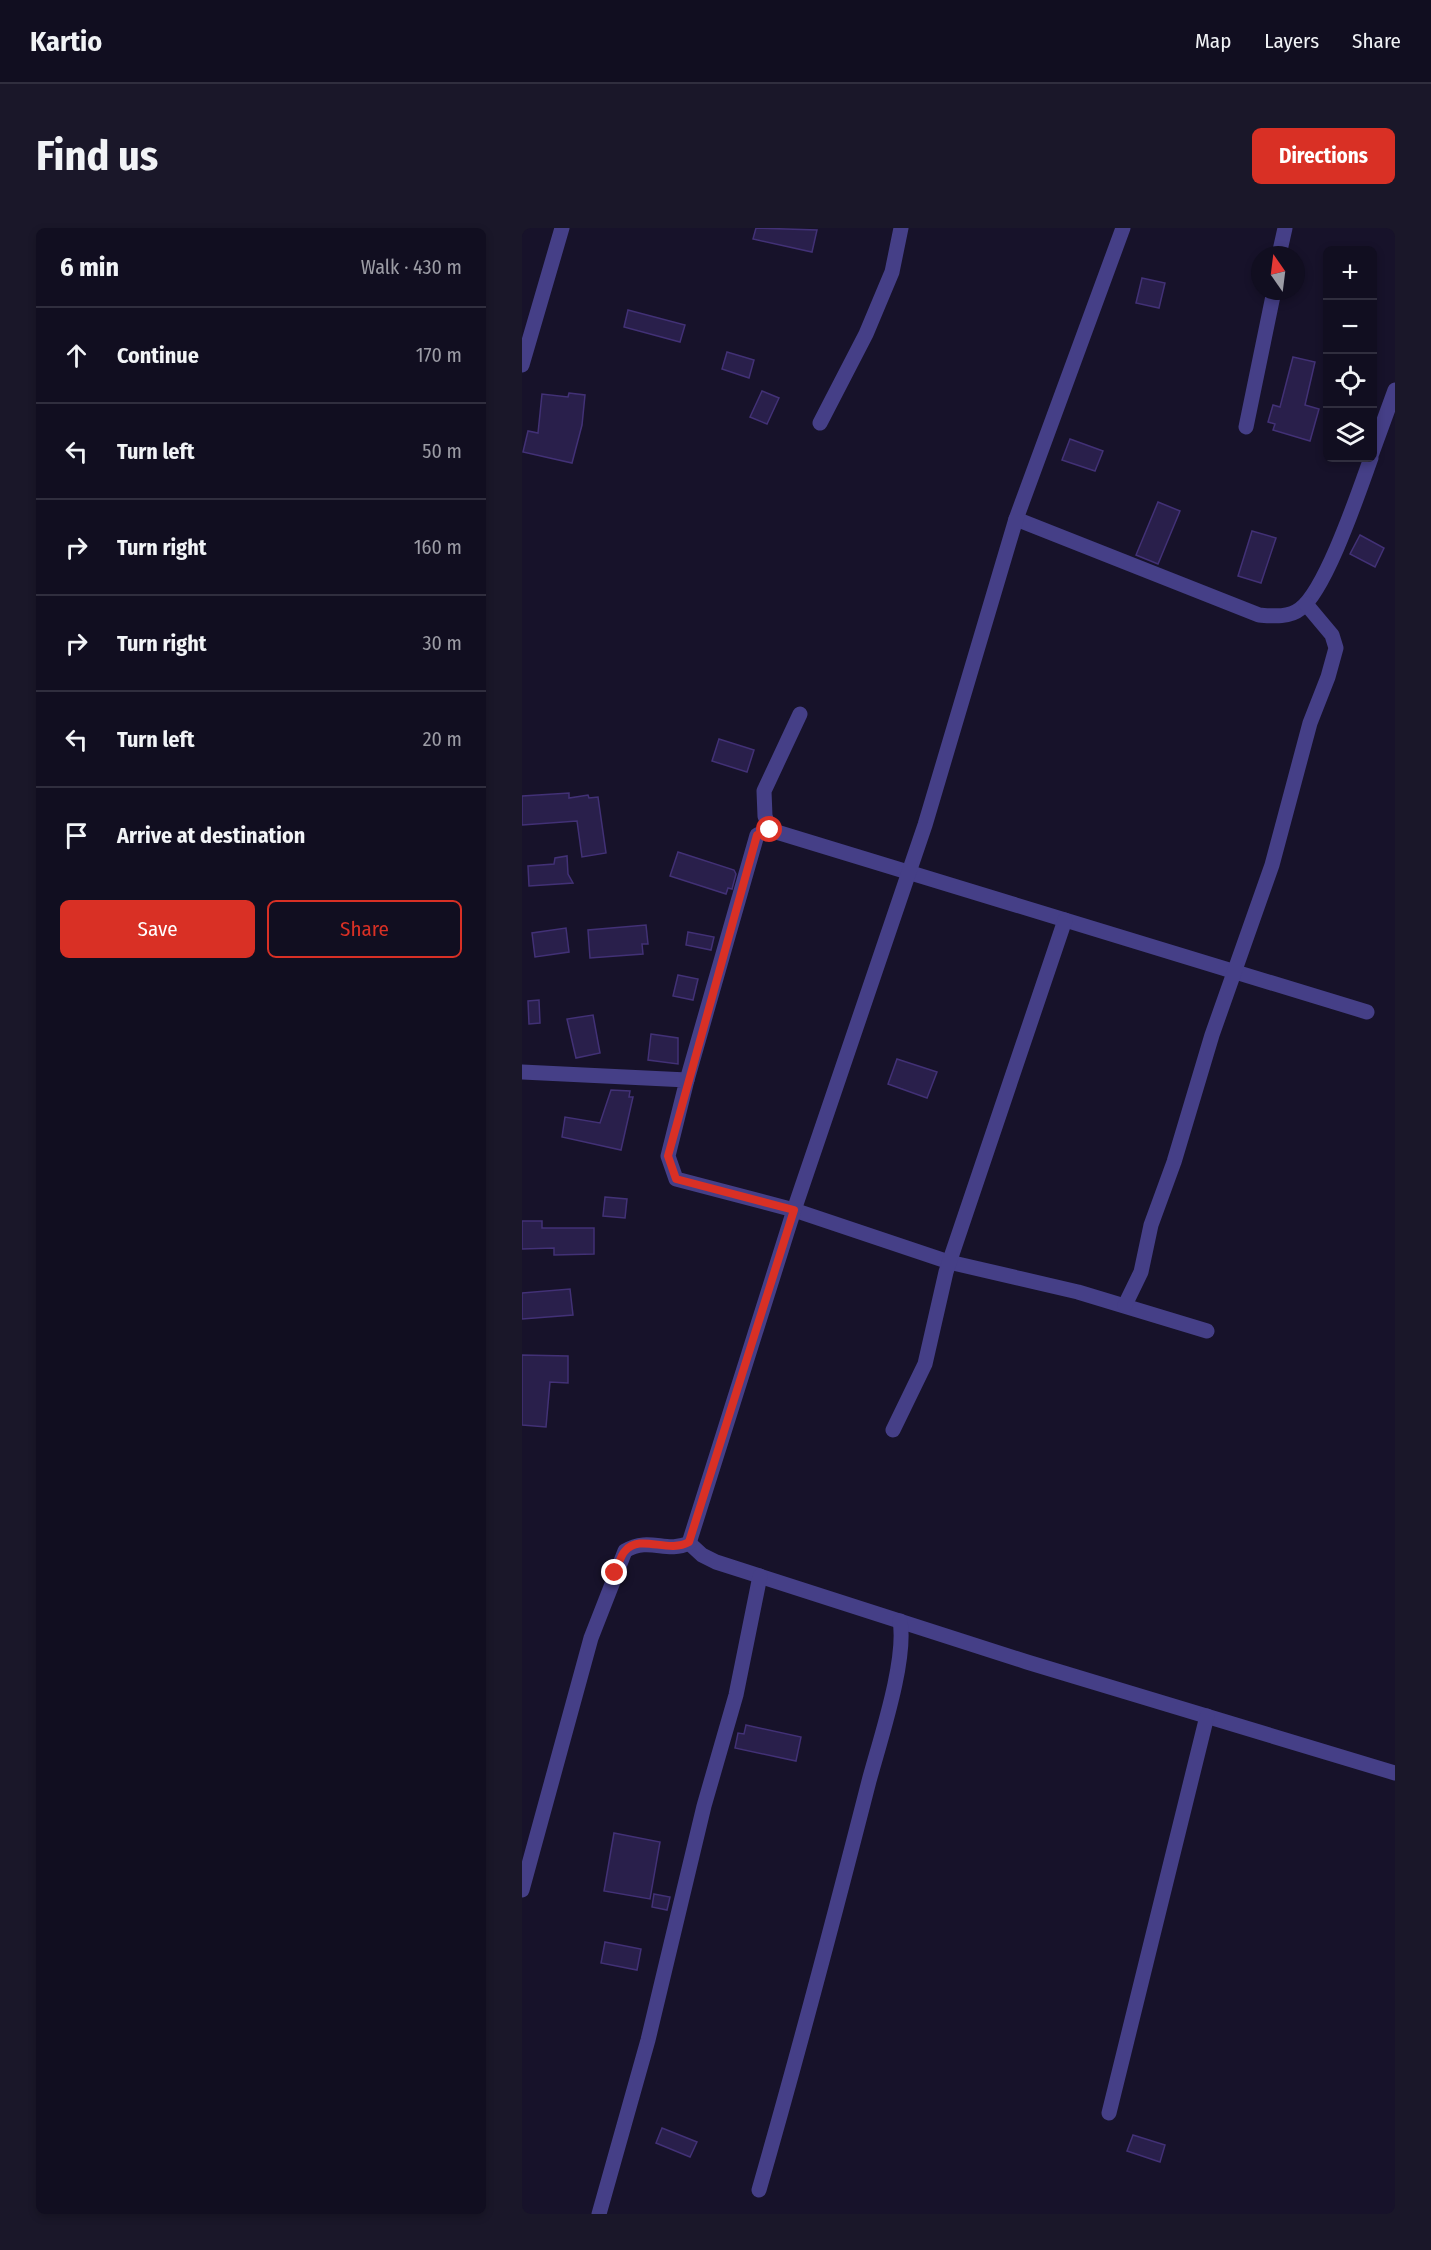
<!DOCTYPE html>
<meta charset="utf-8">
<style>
:root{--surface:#110e20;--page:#1a1729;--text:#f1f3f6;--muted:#9c9ca5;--line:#302e3e;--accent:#d93025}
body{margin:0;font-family:"Fira Sans Condensed",sans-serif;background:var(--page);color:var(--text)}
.controls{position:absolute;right:18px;top:18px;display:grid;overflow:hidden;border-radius:9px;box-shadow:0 3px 9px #0003}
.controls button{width:54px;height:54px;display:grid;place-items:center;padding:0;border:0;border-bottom:2px solid var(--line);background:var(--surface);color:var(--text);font:30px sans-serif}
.compass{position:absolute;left:729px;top:18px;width:54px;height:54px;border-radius:50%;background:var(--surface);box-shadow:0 3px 9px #0003;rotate:346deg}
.stop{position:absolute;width:18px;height:18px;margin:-14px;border:4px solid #d93025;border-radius:50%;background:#fff}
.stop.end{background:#d93025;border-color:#fff;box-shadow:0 2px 6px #0008}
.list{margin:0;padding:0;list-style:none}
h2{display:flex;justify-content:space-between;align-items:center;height:78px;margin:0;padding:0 24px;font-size:26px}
h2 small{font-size:20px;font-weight:400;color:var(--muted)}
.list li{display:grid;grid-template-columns:39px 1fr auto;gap:18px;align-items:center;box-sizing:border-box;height:96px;padding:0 24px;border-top:2px solid var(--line)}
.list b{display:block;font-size:22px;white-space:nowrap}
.list em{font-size:20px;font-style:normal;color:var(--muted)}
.actions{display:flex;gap:12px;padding:18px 24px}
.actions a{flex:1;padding:14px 0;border:2px solid var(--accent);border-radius:9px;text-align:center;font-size:21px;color:var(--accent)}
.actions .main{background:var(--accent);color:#fff}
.icon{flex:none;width:33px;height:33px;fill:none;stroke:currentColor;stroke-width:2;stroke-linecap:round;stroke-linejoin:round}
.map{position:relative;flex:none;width:873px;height:1986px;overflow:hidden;border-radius:9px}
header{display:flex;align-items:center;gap:36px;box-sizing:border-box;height:84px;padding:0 30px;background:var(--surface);border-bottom:2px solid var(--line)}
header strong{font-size:28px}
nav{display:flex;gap:33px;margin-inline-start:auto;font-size:21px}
.intro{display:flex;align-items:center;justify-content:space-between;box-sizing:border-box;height:144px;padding:0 36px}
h1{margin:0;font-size:42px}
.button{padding:15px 27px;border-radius:9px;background:var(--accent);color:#fff;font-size:21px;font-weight:700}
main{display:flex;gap:36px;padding:0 36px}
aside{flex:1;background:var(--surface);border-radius:9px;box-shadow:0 3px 9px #0003}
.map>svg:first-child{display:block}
.building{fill:#291f4b;stroke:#423176;stroke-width:1.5}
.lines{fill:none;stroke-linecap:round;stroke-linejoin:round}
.minor{stroke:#453f87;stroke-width:15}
.route{stroke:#d93025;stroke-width:8}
</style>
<header>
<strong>Kartio</strong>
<nav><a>Map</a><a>Layers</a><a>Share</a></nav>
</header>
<div class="intro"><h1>Find us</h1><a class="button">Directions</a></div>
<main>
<aside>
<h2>6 min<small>Walk · 430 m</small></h2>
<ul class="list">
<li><svg class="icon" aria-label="ahead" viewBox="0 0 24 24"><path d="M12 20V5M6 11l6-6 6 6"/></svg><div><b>Continue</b></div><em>170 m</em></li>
<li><svg class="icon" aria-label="left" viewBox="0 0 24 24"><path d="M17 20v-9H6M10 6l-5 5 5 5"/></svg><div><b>Turn left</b></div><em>50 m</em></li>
<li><svg class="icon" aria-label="right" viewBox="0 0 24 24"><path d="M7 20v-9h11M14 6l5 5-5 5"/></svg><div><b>Turn right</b></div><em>160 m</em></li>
<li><svg class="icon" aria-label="right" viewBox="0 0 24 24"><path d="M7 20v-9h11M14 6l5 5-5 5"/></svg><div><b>Turn right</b></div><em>30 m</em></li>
<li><svg class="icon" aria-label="left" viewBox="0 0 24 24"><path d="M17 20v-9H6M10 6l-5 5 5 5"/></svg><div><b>Turn left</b></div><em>20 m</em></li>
<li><svg class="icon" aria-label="arrive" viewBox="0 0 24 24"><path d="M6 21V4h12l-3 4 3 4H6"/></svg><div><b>Arrive at destination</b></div></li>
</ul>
<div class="actions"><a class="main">Save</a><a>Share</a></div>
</aside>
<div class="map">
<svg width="873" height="1986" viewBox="0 0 873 1986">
<rect width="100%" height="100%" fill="#17122a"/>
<g class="building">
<polygon points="234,0 295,2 290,24 231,11"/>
<polygon points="620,50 643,55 637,80 614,75"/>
<polygon points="106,82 163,97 158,114 102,99"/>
<polygon points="205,124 232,132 227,150 200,141"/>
<polygon points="771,129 793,134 783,177 797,181 788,213 751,202 753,196 746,194 751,177 758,179"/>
<polygon points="240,163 257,170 245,196 228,189"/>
<polygon points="47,165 63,167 60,197 50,235 1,224 6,203 16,205 20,166 46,169"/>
<polygon points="548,211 581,223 573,243 540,232"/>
<polygon points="636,274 658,283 636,336 614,327"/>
<polygon points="730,303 754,310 739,355 716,348"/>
<polygon points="838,307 862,320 853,339 828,326"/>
<polygon points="197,511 232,522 225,544 190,533"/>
<polygon points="47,565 47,570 66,567 67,570 76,569 84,625 60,629 55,593 0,597 0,568"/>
<polygon points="156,624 212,642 214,646 210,661 206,660 204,666 148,648"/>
<polygon points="45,628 46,646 51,655 7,658 6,638 32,636 33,630"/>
<polygon points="124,697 126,716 120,716 121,726 68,730 66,702"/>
<polygon points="44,700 47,724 13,729 10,705"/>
<polygon points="166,704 192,709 189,722 164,717"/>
<polygon points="156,747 176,751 171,772 151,768"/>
<polygon points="17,772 18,795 7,796 6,773"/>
<polygon points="71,787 78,825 54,830 45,791"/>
<polygon points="129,806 156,810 156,836 126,832"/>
<polygon points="375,831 415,844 405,870 366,856"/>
<polygon points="89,862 108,863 107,869 111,869 99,922 40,909 43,889 78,895"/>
<polygon points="83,969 105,971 103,990 81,988"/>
<polygon points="0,993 20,993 20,1000 72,1000 72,1026 32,1027 32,1020 0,1021"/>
<polygon points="48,1061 51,1087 0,1091 0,1065"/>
<polygon points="0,1127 46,1128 46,1155 28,1154 24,1199 0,1197"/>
<polygon points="224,1497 279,1509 274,1533 213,1520 216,1505 222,1506"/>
<polygon points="92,1605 138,1614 128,1671 82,1663"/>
<polygon points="132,1666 148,1669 145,1682 130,1679"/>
<polygon points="83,1714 119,1721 115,1742 79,1735"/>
<polygon points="140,1900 175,1914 168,1929 134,1915"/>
<polygon points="611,1907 643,1917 638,1934 605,1923"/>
</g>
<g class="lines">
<g class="minor">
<polyline points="757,27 763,0"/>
<polyline points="0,137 40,0"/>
<polyline points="298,195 344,106 370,44 379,0"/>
<polyline points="724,199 752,63"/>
<polyline points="850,225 873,162"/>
<path d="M494,291L737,387C750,388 767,390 778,381C804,362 837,263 849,230"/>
<polyline points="248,602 243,588 242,563 278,486"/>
<polyline points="0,844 165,852 146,928 154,951 272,982 427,1034 556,1064 685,1103"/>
<polyline points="165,852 235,607 248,602 845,784"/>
<polyline points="603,1077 619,1044 629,997 652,934 690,807 750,637 788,495 806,449 814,420 810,407 784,376"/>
<polyline points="371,1202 403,1136 424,1044 543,692"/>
<polyline points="167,1315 180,1327 194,1334 505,1434 873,1545"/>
<path d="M0,1662L69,1410L103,1323C128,1308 144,1326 167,1315L272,982L403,597L494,291L601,0"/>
<polyline points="587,1885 685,1488"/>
<path d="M237,1962C276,1826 312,1690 347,1553C358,1512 385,1432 378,1393"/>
<polyline points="77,1986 126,1812 182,1578 214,1467 238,1348"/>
</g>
</g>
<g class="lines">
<path class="route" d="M93,1345C96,1339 98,1328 103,1323C118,1305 146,1326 167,1314L272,982L154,951L146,928L235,607L248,602"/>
</g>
</svg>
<div class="controls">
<button>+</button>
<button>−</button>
<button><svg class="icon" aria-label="locate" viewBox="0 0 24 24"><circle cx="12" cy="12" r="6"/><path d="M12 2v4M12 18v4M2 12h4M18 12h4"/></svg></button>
<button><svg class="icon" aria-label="layers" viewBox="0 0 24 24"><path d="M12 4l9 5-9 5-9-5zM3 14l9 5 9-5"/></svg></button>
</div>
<svg class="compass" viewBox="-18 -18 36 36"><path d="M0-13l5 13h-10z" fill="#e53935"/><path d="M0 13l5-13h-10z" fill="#9c9ca5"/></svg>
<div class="stop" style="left:248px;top:602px"></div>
<div class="stop end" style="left:93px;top:1345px"></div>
</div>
</main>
